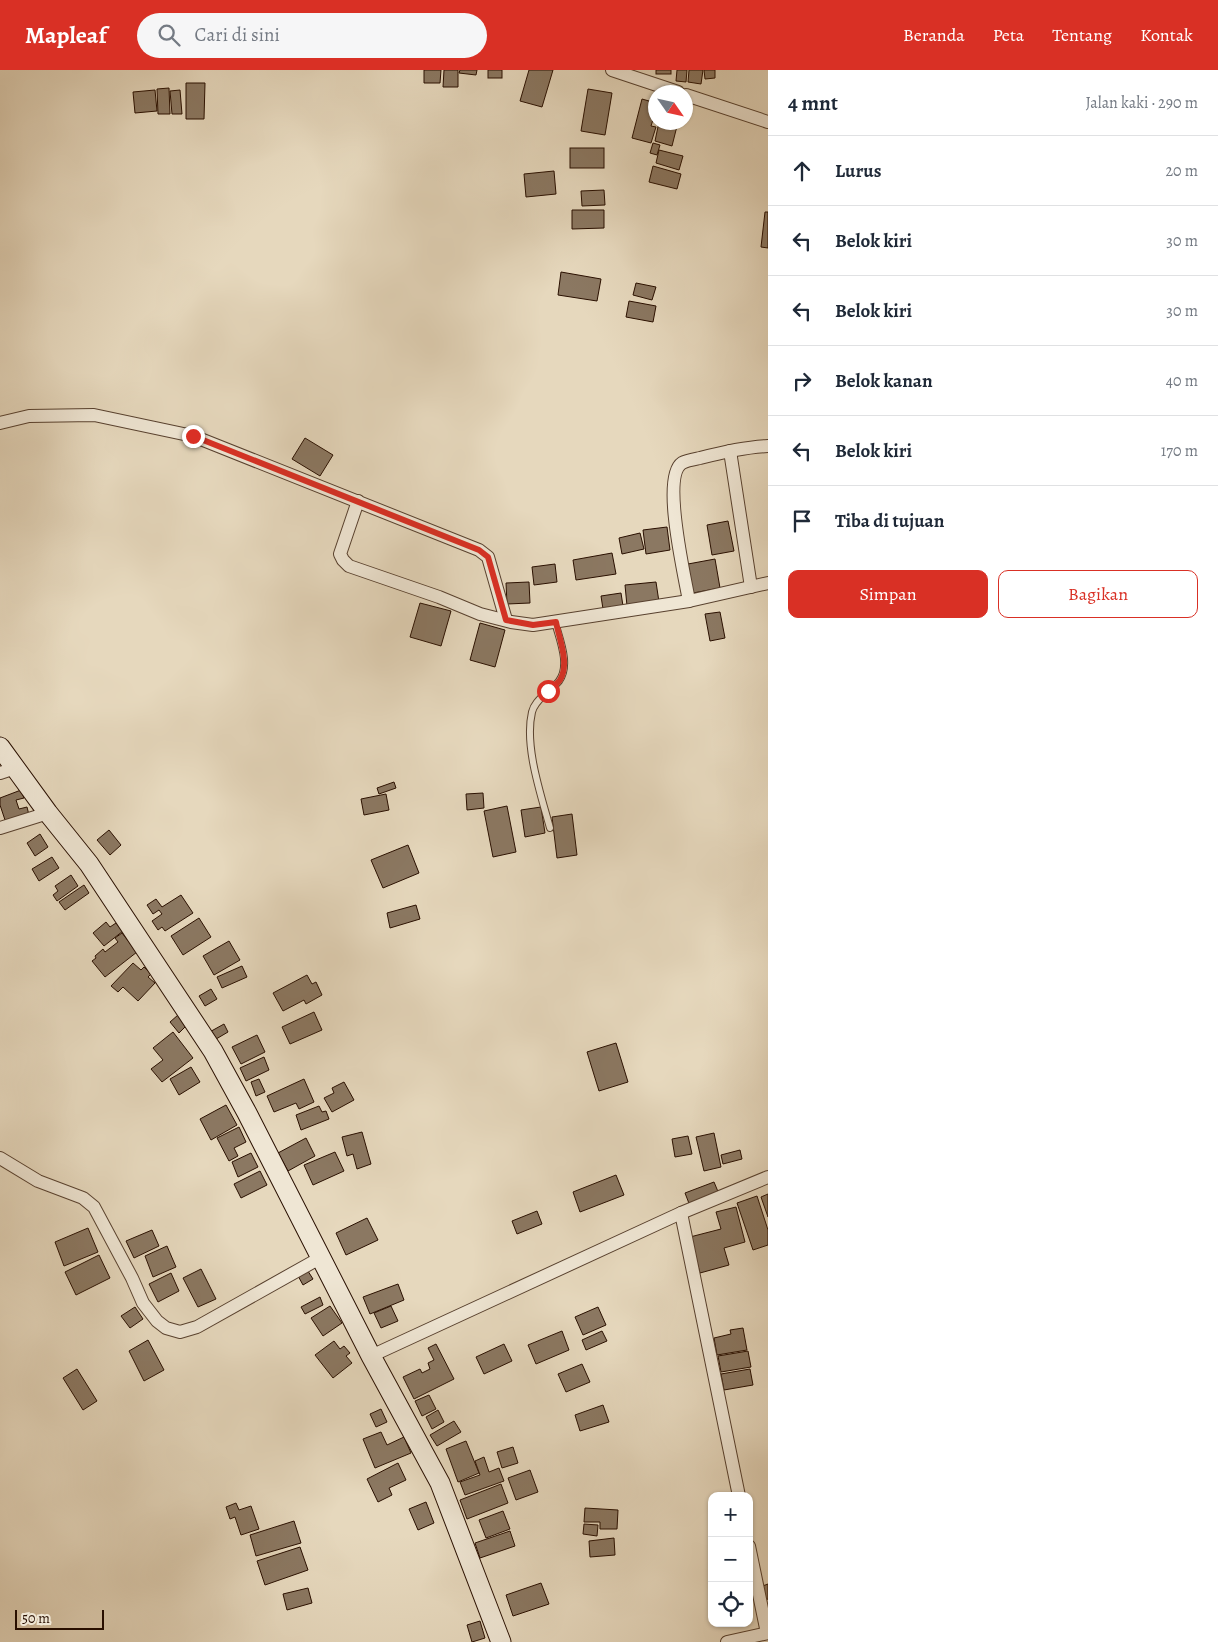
<!DOCTYPE html>
<html lang="id">
<meta charset="utf-8">
<style>
:root{--surface:#fff;--page:#f6f6f7;--text:#1f2937;--muted:#747a83;--line:#e0e1e3;--accent:#d93025}
body{margin:0;font-family:Alegreya,serif;background:var(--page);color:var(--text)}
.controls{position:absolute;right:15px;bottom:15px;display:grid;overflow:hidden;border-radius:10px;box-shadow:0 1px 4px #0004}
.controls button{width:45px;height:45px;display:grid;place-items:center;padding:0;border:0;border-bottom:1px solid var(--line);background:var(--surface);color:var(--text);font:25px sans-serif}
.compass{position:absolute;left:648px;top:15px;width:45px;height:45px;border-radius:50%;background:var(--surface);box-shadow:0 1px 4px #0004;rotate:124deg}
.scale{position:absolute;left:15px;bottom:12px;width:89px;box-sizing:border-box;padding-left:5px;border:2px solid #290f00;border-top:0;font-size:14px;line-height:18px;white-space:nowrap;color:#290f00;-webkit-text-stroke:4px #efe6d4;paint-order:stroke}
.stop{position:absolute;width:15px;height:15px;margin:-11px;border:4px solid #d93025;border-radius:50%;background:#fff}
.stop.end{background:#d93025;border-color:#fff;box-shadow:0 1px 5px #0008}
.list{margin:0;padding:0;list-style:none}
h2{display:flex;justify-content:space-between;align-items:center;height:65px;margin:0;padding:0 20px;font-size:21px}
h2 small{font-size:16px;font-weight:400;color:var(--muted)}
.list li{display:grid;grid-template-columns:32px 1fr auto;gap:15px;align-items:center;box-sizing:border-box;height:70px;padding:0 20px;border-top:1px solid var(--line)}
.list b{display:block;font-size:19px;white-space:nowrap}
.list em{font-size:16px;font-style:normal;color:var(--muted)}
.actions{display:flex;gap:10px;padding:15px 20px}
.actions a{flex:1;padding:11px 0;border:1px solid var(--accent);border-radius:10px;text-align:center;font-size:18px;color:var(--accent)}
.actions .main{background:var(--accent);color:#fff}
.icon{flex:none;width:28px;height:28px;fill:none;stroke:currentColor;stroke-width:2;stroke-linecap:round;stroke-linejoin:round}
.map{position:relative;flex:none;width:768px;height:1572px;overflow:hidden}
header{display:flex;align-items:center;gap:30px;box-sizing:border-box;height:70px;padding:0 25px;background:var(--accent);color:#fff}
header strong{font-size:24px}
nav{display:flex;gap:28px;margin-inline-start:auto;font-size:18px}
.search{width:350px;height:45px;background:var(--page);display:flex;align-items:center;gap:12px;box-sizing:border-box;padding:0 18px;border-radius:28px;color:var(--muted);font-size:19px}
main{display:flex}
aside{flex:1;background:var(--surface)}
.map>svg:first-child{display:block}
.building{fill:#8b7862;stroke:#290f00}
.lines{fill:none;stroke-linecap:round;stroke-linejoin:round}
.lane-casing{stroke:#58412f;stroke-width:8}
.street-casing{stroke:#58412f;stroke-width:14}
.secondary-casing{stroke:#290f00;stroke-width:21}
.lane{stroke:#efe6d4;stroke-width:6}
.street{stroke:#efe6d4;stroke-width:12}
.secondary{stroke:#efe6d4;stroke-width:19}
.route{stroke:#d93025;stroke-width:6}
</style>
<header>
<strong>Mapleaf</strong>
<div class="search"><svg class="icon" aria-label="search" viewBox="0 0 24 24"><circle cx="10" cy="10" r="6"/><path d="M15 15l6 6"/></svg>Cari di sini</div>
<nav><a>Beranda</a><a>Peta</a><a>Tentang</a><a>Kontak</a></nav>
</header>
<main>
<div class="map">
<svg width="768" height="1572" viewBox="0 0 768 1572">
<rect width="100%" height="100%" fill="#e6d8bd"/>
<filter id="stains"><feTurbulence type="fractalNoise" baseFrequency=".004" numOctaves="4"/><feColorMatrix values="0 0 0 0 .2 0 0 0 0 .09 0 0 0 0 .02 0 0 0 .5 -.17"/></filter>
<radialGradient id="worn" r=".72"><stop offset=".6" stop-color="#630" stop-opacity="0"/><stop offset="1" stop-color="#630" stop-opacity=".3"/></radialGradient>
<g class="building">
<polygon points="424,0 441,0 440,13 424,13"/>
<polygon points="444,0 458,0 458,17 443,17"/>
<polygon points="460,0 477,0 476,5 459,3"/>
<rect x="488" y="0" width="14" height="8"/>
<polygon points="529,0 553,0 542,37 520,31"/>
<rect x="656" y="0" width="15" height="4"/>
<polygon points="677,0 687,0 686,12 676,11"/>
<polygon points="689,0 703,0 701,14 688,12"/>
<polygon points="704,0 715,0 715,8 705,9"/>
<polygon points="186,13 205,13 204,49 186,49"/>
<polygon points="169,18 170,44 158,44 157,19"/>
<polygon points="588,19 612,23 605,65 581,61"/>
<polygon points="155,20 157,41 135,43 133,22"/>
<polygon points="180,20 182,44 172,44 170,21"/>
<polygon points="642,29 656,33 656,40 651,56 656,57 651,73 632,68"/>
<polygon points="659,52 678,52 672,76 655,71"/>
<polygon points="653,73 660,75 657,85 650,83"/>
<rect x="570" y="78" width="34" height="20"/>
<polygon points="659,80 683,86 679,100 656,93"/>
<polygon points="653,96 681,104 677,119 649,112"/>
<polygon points="554,101 556,124 526,127 524,104"/>
<polygon points="604,120 605,135 582,136 581,121"/>
<polygon points="572,140 604,140 604,158 572,159"/>
<polygon points="765,142 768,142 768,178 761,177"/>
<polygon points="561,202 601,209 597,231 558,225"/>
<polygon points="636,213 656,217 652,230 633,225"/>
<polygon points="629,231 656,236 653,252 626,247"/>
<polygon points="305,368 333,385 320,406 292,389"/>
<polygon points="728,451 734,481 712,485 707,455"/>
<polygon points="667,457 670,480 646,484 643,460"/>
<polygon points="640,463 644,479 622,484 619,468"/>
<polygon points="612,483 616,504 576,510 573,490"/>
<polygon points="715,489 720,518 693,523 688,494"/>
<polygon points="555,494 557,512 534,515 532,497"/>
<polygon points="529,512 530,533 507,534 506,513"/>
<polygon points="656,512 659,532 627,536 625,515"/>
<polygon points="621,523 623,536 603,539 601,526"/>
<polygon points="420,533 451,541 441,576 410,567"/>
<polygon points="720,542 725,568 710,571 705,544"/>
<polygon points="480,553 505,560 495,597 470,590"/>
<polygon points="394,712 396,718 379,724 377,718"/>
<polygon points="21,720 24,728 16,730 19,739 27,737 29,745 6,753 0,735 0,728"/>
<polygon points="483,723 484,738 467,740 466,724"/>
<polygon points="386,724 389,740 364,745 361,729"/>
<polygon points="507,736 516,782 493,787 484,741"/>
<polygon points="541,737 545,763 525,767 521,740"/>
<polygon points="572,744 577,785 557,788 552,747"/>
<polygon points="109,760 121,775 110,785 97,770"/>
<polygon points="40,764 48,777 35,786 27,773"/>
<polygon points="408,775 419,803 383,818 371,790"/>
<polygon points="52,787 59,798 39,811 32,799"/>
<polygon points="71,805 78,816 57,831 53,825 58,821 55,816"/>
<polygon points="84,815 89,823 65,840 59,832"/>
<polygon points="181,825 193,843 165,861 162,857 158,860 152,851 162,844 159,840 153,844 147,835 156,829 162,837"/>
<polygon points="416,835 420,849 390,858 387,843"/>
<polygon points="199,848 211,867 183,885 171,866"/>
<polygon points="106,852 110,857 116,853 123,861 104,876 93,863"/>
<polygon points="122,863 137,882 105,907 92,891 96,888 95,886 103,879 105,882 118,872 115,868"/>
<polygon points="229,871 240,890 214,905 203,886"/>
<polygon points="133,893 141,900 144,897 151,904 148,907 155,913 138,931 123,917 118,922 111,916"/>
<polygon points="242,896 247,907 222,918 217,907"/>
<polygon points="307,905 312,914 316,912 322,925 306,934 304,930 283,941 273,923"/>
<polygon points="211,919 217,929 205,936 199,926"/>
<polygon points="314,942 322,960 290,974 282,957"/>
<polygon points="178,945 187,955 179,963 170,952"/>
<polygon points="224,954 228,962 211,972 206,964"/>
<polygon points="173,962 193,988 162,1012 151,999 163,990 153,978"/>
<polygon points="257,965 265,982 241,994 232,977"/>
<polygon points="616,973 628,1012 599,1021 587,982"/>
<polygon points="264,987 269,1000 246,1011 240,998"/>
<polygon points="191,997 200,1012 179,1025 170,1009"/>
<polygon points="259,1009 265,1022 256,1026 251,1012"/>
<polygon points="304,1009 314,1032 299,1039 296,1033 274,1042 267,1026"/>
<polygon points="344,1012 354,1030 332,1042 324,1028 334,1023 332,1018"/>
<polygon points="226,1035 237,1055 211,1070 200,1049"/>
<polygon points="319,1036 322,1042 326,1041 329,1049 301,1060 296,1045"/>
<polygon points="239,1057 246,1072 234,1078 238,1086 229,1091 217,1068"/>
<polygon points="362,1062 371,1094 357,1099 353,1084 347,1086 342,1067"/>
<polygon points="714,1063 721,1097 704,1101 696,1067"/>
<polygon points="688,1066 692,1084 675,1087 672,1069"/>
<polygon points="306,1068 315,1086 288,1101 278,1083"/>
<polygon points="740,1080 742,1089 723,1094 721,1085"/>
<polygon points="335,1082 344,1101 313,1115 304,1095"/>
<polygon points="251,1083 258,1097 238,1107 232,1092"/>
<polygon points="260,1101 267,1115 241,1128 234,1114"/>
<polygon points="616,1105 624,1125 580,1142 573,1122"/>
<polygon points="714,1112 719,1124 690,1136 685,1123"/>
<polygon points="768,1124 768,1147 761,1127"/>
<polygon points="757,1126 768,1160 768,1175 753,1180 737,1133"/>
<polygon points="736,1137 745,1172 724,1178 729,1195 700,1203 690,1167 721,1159 716,1142"/>
<polygon points="537,1141 542,1154 517,1164 512,1151"/>
<polygon points="367,1148 378,1170 346,1185 336,1163"/>
<polygon points="88,1158 98,1182 64,1196 55,1172"/>
<polygon points="152,1160 159,1176 134,1188 126,1171"/>
<polygon points="167,1176 176,1197 153,1207 145,1186"/>
<polygon points="99,1185 110,1208 76,1225 65,1202"/>
<polygon points="306,1198 313,1209 303,1215 297,1204"/>
<polygon points="201,1199 216,1229 198,1237 183,1208"/>
<polygon points="171,1203 179,1221 158,1232 149,1214"/>
<polygon points="398,1214 404,1230 370,1244 363,1227"/>
<polygon points="320,1227 323,1235 305,1244 301,1237"/>
<polygon points="330,1236 342,1253 323,1266 311,1248"/>
<polygon points="391,1236 398,1251 381,1258 374,1243"/>
<polygon points="135,1237 143,1249 130,1258 121,1246"/>
<polygon points="598,1237 606,1255 583,1265 575,1247"/>
<polygon points="743,1258 747,1280 717,1285 714,1268 731,1264 730,1260"/>
<polygon points="562,1261 569,1280 536,1294 528,1275"/>
<polygon points="602,1261 607,1271 586,1280 582,1270"/>
<polygon points="148,1270 164,1300 144,1311 129,1281"/>
<polygon points="334,1271 340,1279 344,1276 350,1283 346,1286 352,1293 333,1308 315,1285"/>
<polygon points="436,1274 454,1309 414,1329 403,1307 420,1299 422,1303 430,1299 428,1293 434,1290 428,1278"/>
<polygon points="504,1274 512,1291 484,1304 476,1287"/>
<polygon points="748,1281 751,1297 721,1302 718,1286"/>
<polygon points="582,1294 590,1312 566,1322 558,1304"/>
<polygon points="77,1299 97,1331 83,1340 63,1308"/>
<polygon points="750,1299 753,1315 724,1320 721,1304"/>
<polygon points="429,1325 436,1339 422,1346 415,1331"/>
<polygon points="603,1335 609,1352 580,1361 575,1345"/>
<polygon points="381,1339 387,1352 376,1357 370,1344"/>
<polygon points="438,1340 444,1352 432,1359 426,1347"/>
<polygon points="454,1351 461,1362 437,1376 430,1365"/>
<polygon points="381,1362 387,1375 404,1367 411,1383 375,1398 363,1369"/>
<polygon points="466,1371 479,1403 458,1412 446,1379"/>
<polygon points="513,1377 518,1393 502,1398 497,1382"/>
<polygon points="484,1387 489,1402 499,1398 504,1411 465,1425 460,1412 480,1405 475,1391"/>
<polygon points="398,1393 406,1410 389,1418 392,1425 378,1432 367,1409"/>
<polygon points="530,1400 538,1422 516,1430 508,1408"/>
<polygon points="501,1414 508,1433 467,1449 460,1430"/>
<polygon points="426,1432 434,1453 418,1460 409,1439"/>
<polygon points="236,1433 239,1440 251,1436 259,1459 241,1465 235,1447 230,1449 226,1437"/>
<polygon points="585,1438 618,1440 617,1459 600,1459 600,1452 584,1452"/>
<polygon points="503,1441 510,1459 486,1468 479,1450"/>
<polygon points="294,1451 301,1473 256,1486 250,1465"/>
<polygon points="584,1454 598,1455 597,1466 583,1464"/>
<polygon points="510,1461 515,1476 480,1488 475,1473"/>
<polygon points="614,1468 615,1485 590,1487 589,1471"/>
<polygon points="300,1477 308,1500 265,1515 257,1491"/>
<polygon points="541,1513 549,1534 513,1546 506,1525"/>
<polygon points="768,1514 768,1529 766,1530 760,1517"/>
<polygon points="308,1518 312,1533 287,1540 283,1524"/>
<polygon points="480,1551 485,1568 472,1572 467,1555"/>
</g>
<g class="lines">
<g class="lane-casing">
<path id="lane" d="M550,758C541,725 524,676 532,642C534,633 542,627 548,621C551,618 556,615 559,611C571,595 559,568 555,552"/>
</g>
<g class="street-casing">
<g id="street">
<polyline points="612,0 678,22"/>
<polyline points="686,25 768,52"/>
<polyline points="0,353 29,346 94,345 193,366 479,480 488,487 506,550"/>
<polyline points="730,381 751,517"/>
<polyline points="358,431 340,484 343,490 349,496 439,527 480,544 511,552 533,555 689,531 768,513"/>
<path d="M689,531C685,507 661,407 682,393C687,390 695,389 700,388C723,382 745,377 768,376"/>
<polyline points="0,703 15,698"/>
<polyline points="0,758 48,743"/>
<polyline points="0,1088 38,1111 83,1128 94,1137 132,1208 143,1233 157,1251 166,1258 180,1262 197,1257 320,1188"/>
<polyline points="681,1143 739,1426"/>
<polyline points="371,1286 681,1143 768,1107"/>
<polyline points="749,1476 767,1563"/>
<polyline points="727,1572 768,1563"/>
</g>
</g>
<g class="secondary-casing">
<polyline id="secondary" points="0,677 48,743 89,794 213,981 247,1043 371,1286 440,1413 501,1572"/>
</g>
<use href="#lane" class="lane"/>
<use href="#street" class="street"/>
<use href="#secondary" class="secondary"/>
</g>
<g class="lines">
<path class="route" d="M193,366L479,480L488,487L506,550L533,555L556,552C559,568 570,594 560,610C557,614 552,618 548,621"/>
</g>
<rect width="100%" height="100%" filter="url(#stains)"/>
<rect width="100%" height="100%" fill="url(#worn)"/>
</svg>
<div class="controls">
<button>+</button>
<button>−</button>
<button><svg class="icon" aria-label="locate" viewBox="0 0 24 24"><circle cx="12" cy="12" r="6"/><path d="M12 2v4M12 18v4M2 12h4M18 12h4"/></svg></button>
</div>
<svg class="compass" viewBox="-18 -18 36 36"><path d="M0-13l5 13h-10z" fill="#e53935"/><path d="M0 13l5-13h-10z" fill="#747a83"/></svg>
<div class="scale">50 m</div>
<div class="stop" style="left:548px;top:621px"></div>
<div class="stop end" style="left:193px;top:366px"></div>
</div>
<aside>
<h2>4 mnt<small>Jalan kaki · 290 m</small></h2>
<ul class="list">
<li><svg class="icon" aria-label="ahead" viewBox="0 0 24 24"><path d="M12 20V5M6 11l6-6 6 6"/></svg><div><b>Lurus</b></div><em>20 m</em></li>
<li><svg class="icon" aria-label="left" viewBox="0 0 24 24"><path d="M17 20v-9H6M10 6l-5 5 5 5"/></svg><div><b>Belok kiri</b></div><em>30 m</em></li>
<li><svg class="icon" aria-label="left" viewBox="0 0 24 24"><path d="M17 20v-9H6M10 6l-5 5 5 5"/></svg><div><b>Belok kiri</b></div><em>30 m</em></li>
<li><svg class="icon" aria-label="right" viewBox="0 0 24 24"><path d="M7 20v-9h11M14 6l5 5-5 5"/></svg><div><b>Belok kanan</b></div><em>40 m</em></li>
<li><svg class="icon" aria-label="left" viewBox="0 0 24 24"><path d="M17 20v-9H6M10 6l-5 5 5 5"/></svg><div><b>Belok kiri</b></div><em>170 m</em></li>
<li><svg class="icon" aria-label="arrive" viewBox="0 0 24 24"><path d="M6 21V4h12l-3 4 3 4H6"/></svg><div><b>Tiba di tujuan</b></div></li>
</ul>
<div class="actions"><a class="main">Simpan</a><a>Bagikan</a></div>
</aside>
</main>
